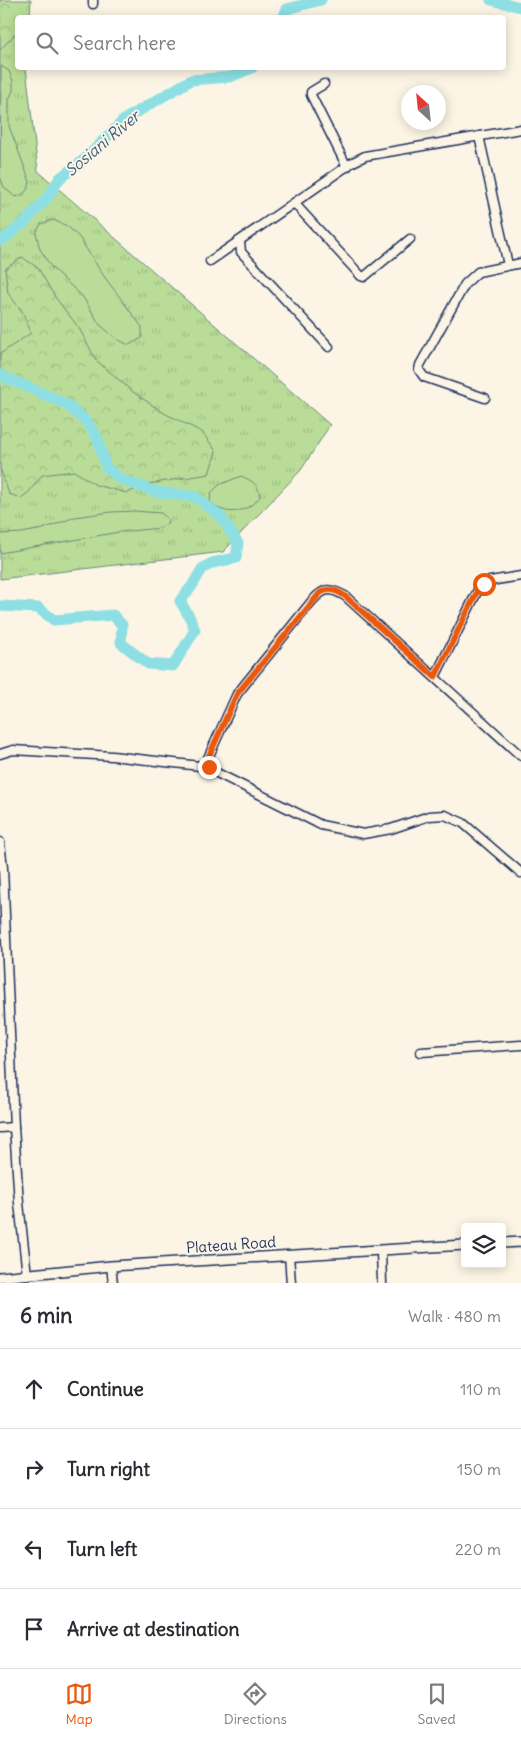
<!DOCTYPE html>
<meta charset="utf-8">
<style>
:root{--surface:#fff;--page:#f2f2f3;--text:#2b2b33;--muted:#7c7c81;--line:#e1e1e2;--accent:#ea580c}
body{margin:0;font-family:Delius,sans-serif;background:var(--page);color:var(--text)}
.controls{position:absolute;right:15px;bottom:15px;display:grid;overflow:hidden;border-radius:5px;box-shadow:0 2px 12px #0003}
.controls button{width:45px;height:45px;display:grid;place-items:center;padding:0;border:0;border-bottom:1px solid var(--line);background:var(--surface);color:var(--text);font:25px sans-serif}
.compass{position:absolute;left:401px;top:85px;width:45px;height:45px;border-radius:50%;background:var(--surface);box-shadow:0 2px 12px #0003;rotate:333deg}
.stop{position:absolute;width:15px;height:15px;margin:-11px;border:4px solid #ea580c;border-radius:50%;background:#fff}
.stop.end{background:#ea580c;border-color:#fff;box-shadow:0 1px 5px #0008}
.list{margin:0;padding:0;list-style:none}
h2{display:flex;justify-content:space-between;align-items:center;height:65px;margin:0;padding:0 20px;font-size:21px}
h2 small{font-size:16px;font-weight:400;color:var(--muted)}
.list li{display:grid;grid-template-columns:32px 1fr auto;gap:15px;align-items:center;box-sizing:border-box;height:80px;padding:0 20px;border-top:1px solid var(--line)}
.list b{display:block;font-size:19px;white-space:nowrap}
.list em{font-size:16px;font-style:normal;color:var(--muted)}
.icon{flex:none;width:28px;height:28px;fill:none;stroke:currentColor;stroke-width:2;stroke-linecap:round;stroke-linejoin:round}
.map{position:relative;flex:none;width:521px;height:1283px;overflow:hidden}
.search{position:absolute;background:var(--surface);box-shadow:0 2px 12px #0003;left:15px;right:15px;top:15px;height:55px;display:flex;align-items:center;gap:12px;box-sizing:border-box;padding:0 18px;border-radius:5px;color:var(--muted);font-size:19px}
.sheet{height:385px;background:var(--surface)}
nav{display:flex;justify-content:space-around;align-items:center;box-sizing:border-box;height:70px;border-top:1px solid var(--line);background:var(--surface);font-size:14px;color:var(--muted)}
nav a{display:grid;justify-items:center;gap:2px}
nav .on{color:var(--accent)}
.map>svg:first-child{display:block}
.grass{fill:url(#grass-tufts);stroke:#6a867b}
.forest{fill:url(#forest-crowns);stroke:#6a867b}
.park{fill:#b9dd98;stroke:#6a867b}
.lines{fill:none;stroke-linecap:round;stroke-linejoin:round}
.river{stroke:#8ddfe3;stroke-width:11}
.minor-casing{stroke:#1b2f5e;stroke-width:11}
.tertiary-casing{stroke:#1b2f5e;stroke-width:12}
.minor{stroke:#fcf5e5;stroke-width:8}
.tertiary{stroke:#fcf5e5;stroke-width:9}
.route{stroke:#ea580c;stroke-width:6}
.labels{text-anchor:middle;stroke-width:4;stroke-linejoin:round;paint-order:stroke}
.street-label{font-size:15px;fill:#1b2f5e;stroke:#fcf5e5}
.water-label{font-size:16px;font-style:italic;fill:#385b7f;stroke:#fcf5e5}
</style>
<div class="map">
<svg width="521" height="1283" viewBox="0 0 521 1283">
<defs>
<pattern id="grass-tufts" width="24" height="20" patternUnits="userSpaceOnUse" patternTransform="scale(1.25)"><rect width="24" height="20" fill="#b9dd98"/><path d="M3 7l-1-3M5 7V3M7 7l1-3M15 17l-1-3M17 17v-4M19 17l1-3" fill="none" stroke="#9ebe85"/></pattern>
<pattern id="forest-crowns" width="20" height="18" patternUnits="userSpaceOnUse" patternTransform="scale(1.25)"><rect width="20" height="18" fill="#b9dd98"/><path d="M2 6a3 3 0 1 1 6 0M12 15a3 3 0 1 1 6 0" fill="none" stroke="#9ebe85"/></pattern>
</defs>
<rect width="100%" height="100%" fill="#fcf5e5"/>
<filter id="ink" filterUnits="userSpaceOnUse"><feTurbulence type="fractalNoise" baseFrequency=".02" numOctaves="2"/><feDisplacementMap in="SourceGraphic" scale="10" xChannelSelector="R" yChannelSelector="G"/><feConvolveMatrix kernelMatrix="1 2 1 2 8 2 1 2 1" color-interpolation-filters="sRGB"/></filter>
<g filter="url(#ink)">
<polygon class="grass" points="0,0 18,18 18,68 26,68 38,171 330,425 301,470 223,552 0,579"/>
<g class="forest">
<polygon points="0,0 31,0 30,15 28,17 18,18 17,32 0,50"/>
<polygon points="22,257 38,268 55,297 79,328 96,360 133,392 164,413 202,432 216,451 209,474 148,484 127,493 96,485 74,471 42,475 29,492 21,498 9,494 0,468 0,354 31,333 23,313 8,293 5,269"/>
</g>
<g class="park">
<path d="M1,66L9,71L13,81V91L9,99V126L30,182C28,191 24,195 15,197L4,187L0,177Z"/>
<polygon points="53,220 67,226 79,237 103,275 142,327 142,338 129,345 117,339 100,325 83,297 51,267 40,249 36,233 41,224"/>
<path d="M241,476C253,481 258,484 260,497C246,513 225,518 210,501L211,493L219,485Z"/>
<polygon points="134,511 161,513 168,519 167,524 160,528 119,532 0,553 0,534 22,533 43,529 75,517 111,512"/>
</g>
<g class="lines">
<g class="river">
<polyline points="491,0 521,7"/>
<polyline points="283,18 287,9 321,0"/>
<polyline points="0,241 4,239 25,222 47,198 60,178 85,159 125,119 191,80 230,77 252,68"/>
<polyline points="0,375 66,404 86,421 97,437 106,467 122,480 157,492 196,497 221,517 238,543 236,558 212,563 202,569 192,586 180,601 190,618 195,630 173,666 148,664 121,643 122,625 113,615 54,620 38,608 0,606"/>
</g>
<g class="minor-casing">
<g id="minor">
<polyline points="93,0 93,4"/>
<polyline points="324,84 311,92 311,95 347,167"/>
<polyline points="479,136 508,265"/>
<polyline points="294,203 361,276 364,277 410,239"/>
<polyline points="240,241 241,252 329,347"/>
<polyline points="210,261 353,162 365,156 521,129"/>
<polyline points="485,398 424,377 419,370 420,365 465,284 478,272 521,263"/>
<polyline points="435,677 478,590 490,581 521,576"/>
<polyline points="0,754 13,750 112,756 209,767 215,772 321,825 363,834 391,829 429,816 445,815 463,823 521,873"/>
<path d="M209,767L208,758L237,694L312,601C324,588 329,587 345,596L521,756"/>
<polyline points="0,842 3,868 14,1127"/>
<polyline points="421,1052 521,1045"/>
<polyline points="0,1128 14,1127 19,1203 27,1275"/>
<polyline points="381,1250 382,1283"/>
<polyline points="289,1255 291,1283"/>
<polyline points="111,1266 113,1283"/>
</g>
</g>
<g class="tertiary-casing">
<g id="tertiary">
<polyline points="502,1243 521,1242"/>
<polyline points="0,1277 111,1266 465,1245"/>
</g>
</g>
<use href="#minor" class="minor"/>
<use href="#tertiary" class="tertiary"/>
</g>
</g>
<g class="lines" filter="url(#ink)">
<path class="route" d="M209,767L208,758L237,694L320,593C329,587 336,590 345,596L435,677L478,590L484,584"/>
</g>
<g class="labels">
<g class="street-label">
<text transform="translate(231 1245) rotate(-4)" y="5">Plateau Road</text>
</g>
<g class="water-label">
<text transform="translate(102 143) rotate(-40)" y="6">Sosiani River</text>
</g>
</g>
</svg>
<div class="controls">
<button><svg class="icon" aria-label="layers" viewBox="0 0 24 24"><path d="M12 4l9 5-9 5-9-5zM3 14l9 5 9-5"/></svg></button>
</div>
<svg class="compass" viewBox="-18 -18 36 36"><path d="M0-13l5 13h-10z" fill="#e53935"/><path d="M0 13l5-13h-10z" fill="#7c7c81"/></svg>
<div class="stop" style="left:484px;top:584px"></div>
<div class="stop end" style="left:209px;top:767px"></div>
<div class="search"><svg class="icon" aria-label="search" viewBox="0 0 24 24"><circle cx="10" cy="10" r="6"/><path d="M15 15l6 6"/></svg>Search here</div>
</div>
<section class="sheet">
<h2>6 min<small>Walk · 480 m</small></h2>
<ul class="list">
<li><svg class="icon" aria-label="ahead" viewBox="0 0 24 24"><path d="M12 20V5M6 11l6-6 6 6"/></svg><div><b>Continue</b></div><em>110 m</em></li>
<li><svg class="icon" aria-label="right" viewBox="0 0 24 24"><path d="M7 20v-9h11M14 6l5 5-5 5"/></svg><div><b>Turn right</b></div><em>150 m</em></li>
<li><svg class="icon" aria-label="left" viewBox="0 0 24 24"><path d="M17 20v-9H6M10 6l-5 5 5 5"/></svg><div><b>Turn left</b></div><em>220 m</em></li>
<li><svg class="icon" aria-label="arrive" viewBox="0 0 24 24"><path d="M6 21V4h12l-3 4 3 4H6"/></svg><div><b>Arrive at destination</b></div></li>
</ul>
</section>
<nav>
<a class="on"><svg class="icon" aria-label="map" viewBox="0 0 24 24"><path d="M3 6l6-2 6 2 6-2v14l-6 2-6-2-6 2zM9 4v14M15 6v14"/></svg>Map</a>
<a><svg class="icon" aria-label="directions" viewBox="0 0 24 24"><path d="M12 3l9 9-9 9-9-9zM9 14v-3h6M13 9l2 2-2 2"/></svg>Directions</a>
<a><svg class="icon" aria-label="saved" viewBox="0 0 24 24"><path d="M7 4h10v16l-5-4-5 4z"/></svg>Saved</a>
</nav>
